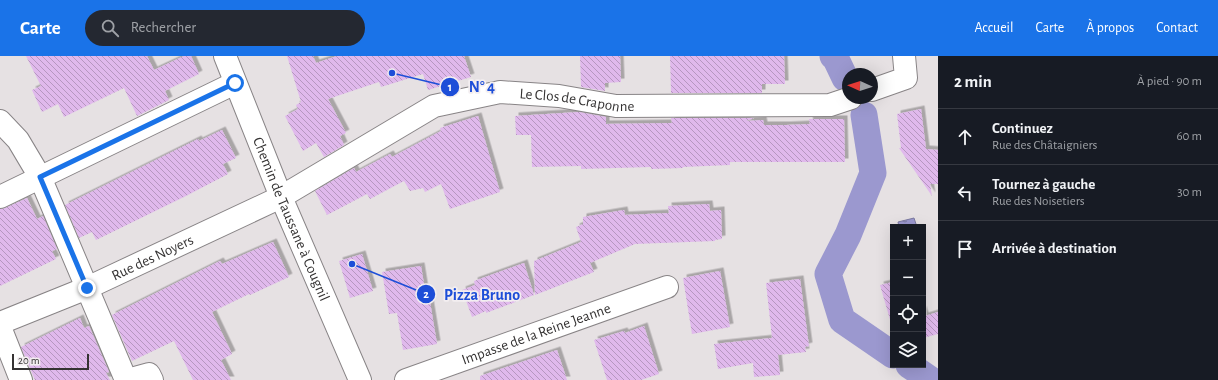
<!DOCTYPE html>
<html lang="fr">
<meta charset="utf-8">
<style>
:root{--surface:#171b24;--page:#242831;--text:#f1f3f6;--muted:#9ea1a6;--line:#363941;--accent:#1a73e8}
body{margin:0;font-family:"Alegreya Sans",sans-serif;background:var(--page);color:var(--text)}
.controls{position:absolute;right:12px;bottom:12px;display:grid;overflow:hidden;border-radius:0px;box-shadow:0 4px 16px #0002}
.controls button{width:36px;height:36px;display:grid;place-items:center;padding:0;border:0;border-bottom:1px solid var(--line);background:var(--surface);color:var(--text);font:20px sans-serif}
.compass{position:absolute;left:842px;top:12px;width:36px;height:36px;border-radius:50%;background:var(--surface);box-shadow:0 4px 16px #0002;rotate:273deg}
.scale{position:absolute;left:12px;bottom:10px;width:77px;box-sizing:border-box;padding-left:4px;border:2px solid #353333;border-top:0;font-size:11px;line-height:14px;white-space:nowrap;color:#353333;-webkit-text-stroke:3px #f3eef0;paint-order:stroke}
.stop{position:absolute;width:12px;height:12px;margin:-9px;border:3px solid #1a73e8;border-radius:50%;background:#fff}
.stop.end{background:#1a73e8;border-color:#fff;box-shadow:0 1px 4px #0008}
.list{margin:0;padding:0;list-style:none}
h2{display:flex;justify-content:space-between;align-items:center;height:52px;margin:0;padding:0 16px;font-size:17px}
h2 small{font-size:13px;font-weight:400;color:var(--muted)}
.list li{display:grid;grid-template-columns:26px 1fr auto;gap:12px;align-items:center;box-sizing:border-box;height:56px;padding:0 16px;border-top:1px solid var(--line)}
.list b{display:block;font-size:15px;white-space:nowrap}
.list p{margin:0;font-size:13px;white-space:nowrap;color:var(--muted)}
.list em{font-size:13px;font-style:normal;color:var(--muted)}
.icon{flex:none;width:22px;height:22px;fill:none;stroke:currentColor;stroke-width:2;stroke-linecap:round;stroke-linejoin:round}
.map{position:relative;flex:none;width:938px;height:324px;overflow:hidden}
header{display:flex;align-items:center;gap:24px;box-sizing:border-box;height:56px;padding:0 20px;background:var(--accent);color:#fff}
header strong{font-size:19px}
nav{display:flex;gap:22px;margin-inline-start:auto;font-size:14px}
.search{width:280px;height:36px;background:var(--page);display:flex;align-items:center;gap:10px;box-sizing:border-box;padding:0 14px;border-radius:22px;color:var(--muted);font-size:15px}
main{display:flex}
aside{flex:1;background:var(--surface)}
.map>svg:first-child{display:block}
.water{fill:url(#water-ripples);stroke:#7c7aa0}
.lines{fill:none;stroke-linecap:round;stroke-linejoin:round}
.canal{stroke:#9b98cf;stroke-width:27}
.building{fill:url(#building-back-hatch);filter:url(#shadow)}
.minor-casing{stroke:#888486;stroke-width:24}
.minor{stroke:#fff;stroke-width:22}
.route{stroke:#1a73e8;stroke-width:5}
.labels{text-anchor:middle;stroke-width:3.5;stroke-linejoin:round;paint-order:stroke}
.street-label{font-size:15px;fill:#353333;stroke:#f3eef0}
.leader{fill:none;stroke:#1d4ed8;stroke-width:1.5}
.callout-dot{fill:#1d4ed8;stroke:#f3eef0;stroke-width:1.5}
.mark-label{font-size:12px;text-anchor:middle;font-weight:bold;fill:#fff}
.callout-label{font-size:16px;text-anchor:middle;font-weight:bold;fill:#1d4ed8;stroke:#f3eef0;stroke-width:3.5;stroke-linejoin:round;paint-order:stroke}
</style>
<header>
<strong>Carte</strong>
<div class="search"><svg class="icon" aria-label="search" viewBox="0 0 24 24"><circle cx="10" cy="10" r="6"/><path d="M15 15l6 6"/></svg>Rechercher</div>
<nav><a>Accueil</a><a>Carte</a><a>À propos</a><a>Contact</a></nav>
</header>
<main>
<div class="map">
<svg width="938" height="324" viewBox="0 0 938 324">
<defs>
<pattern id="water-ripples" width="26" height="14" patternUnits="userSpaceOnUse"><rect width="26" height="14" fill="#9b98cf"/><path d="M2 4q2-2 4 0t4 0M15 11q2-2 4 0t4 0" fill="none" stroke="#7f7da9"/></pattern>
<pattern id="building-back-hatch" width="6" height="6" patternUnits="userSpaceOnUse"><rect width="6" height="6" fill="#e0b9ec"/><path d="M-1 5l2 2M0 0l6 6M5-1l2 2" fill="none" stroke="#b697c0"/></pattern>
<filter id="shadow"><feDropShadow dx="3.5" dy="-3.5" stdDeviation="0" flood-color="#0004"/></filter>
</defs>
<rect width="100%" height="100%" fill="#e6e1e3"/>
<polygon class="water" points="914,162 917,171 899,171 898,166"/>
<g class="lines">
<g class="canal">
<polyline points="833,0 835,1 845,22"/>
<polyline points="864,59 873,117 848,179 828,218 842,264 893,299"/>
<polyline points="909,309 931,324"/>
</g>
</g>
<g class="building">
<polygon points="26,0 147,0 154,14 184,0 191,0 199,18 165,35 169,44 137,60 124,32 64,61 58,48 42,56 32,34 41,30"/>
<polygon points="287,0 313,0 316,7 337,0 464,0 471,21 428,34 423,18 381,31 379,26 328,43 346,77 340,80 344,89 324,101 316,87 303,95 285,60 298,53 296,49 301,46"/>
<polygon points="580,0 620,0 621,26 605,27 605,35 581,31"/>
<polygon points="670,0 784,0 785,28 762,28 762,37 671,37"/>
<polygon points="921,53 926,93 938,94 938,128 930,128 932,140 899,92 901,92 897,58"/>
<polygon points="579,56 606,61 606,68 672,67 671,62 754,62 746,65 763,64 764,69 787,69 810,68 809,63 844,63 845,106 730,106 730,109 683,111 683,112 651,113 651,111 581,113 581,110 532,111 531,79 516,79 515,60"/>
<polygon points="478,60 500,136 450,153 441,128 425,136 423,132 410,135 404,125 370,143 367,138 327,159 315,135 354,112 356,116 390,98 392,101 441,75 440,72"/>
<polygon points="222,74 236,102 223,108 228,118 186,140 96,184 92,176 79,182 65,149 198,83 199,85"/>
<polygon points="27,142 37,163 43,160 57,193 52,195 56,203 0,230 0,153 5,152"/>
<polygon points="709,148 710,155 721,154 722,183 715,184 715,185 635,188 590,207 594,216 535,239 534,205 581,186 576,171 583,168 583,161 624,154 625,159 669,157 668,150"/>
<polygon points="273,186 289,221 250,239 249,238 212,256 232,298 221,304 231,324 193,324 174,285 132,305 112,259 220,205 222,208"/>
<polygon points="362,198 373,235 350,242 339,205"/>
<polygon points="524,207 534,239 486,257 486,255 472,261 462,234 475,229 474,225"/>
<polygon points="421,210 427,247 430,246 437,288 403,294 397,257 389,258 382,216"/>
<polygon points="720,215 730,271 692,278 683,222"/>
<polygon points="800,223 809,290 805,291 806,296 778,299 780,319 754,321 753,307 718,313 714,288 772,282 766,227"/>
<polygon points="893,226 893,274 880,229"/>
<polygon points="923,253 925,260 938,256 938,278 923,282"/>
<polygon points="80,262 84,272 89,270 109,316 106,317 110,324 35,324 21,291"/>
<polygon points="644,270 659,318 641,324 607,324 594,284 624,275 625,277"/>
<polygon points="557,294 567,324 480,324 480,320"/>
</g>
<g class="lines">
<g class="minor-casing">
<g id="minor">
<path id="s1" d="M225,0L281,141L360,324"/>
<polyline points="872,34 906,22 904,0"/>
<polyline points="0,65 18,84 40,121 126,324"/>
<polyline points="0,141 235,27"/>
<path id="s2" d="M0,267L87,232L281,141L434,50L500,36L559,40L616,50L830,49L851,42"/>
<polyline points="0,271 21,324"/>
<polyline points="127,324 149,318 152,324"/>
<path id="s3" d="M406,324L667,231"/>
</g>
</g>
<use href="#minor" class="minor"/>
</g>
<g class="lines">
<polyline class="route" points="87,232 40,121 235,27"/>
</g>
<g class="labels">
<g class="street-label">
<text dy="5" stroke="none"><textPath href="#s2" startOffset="631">Le Clos de Craponne</textPath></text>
<text dy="5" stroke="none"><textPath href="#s1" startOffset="176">Chemin de Taussane à Cougnil</textPath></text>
<text dy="5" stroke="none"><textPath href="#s2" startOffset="166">Rue des Noyers</textPath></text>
<text dy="5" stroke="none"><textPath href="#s3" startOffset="138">Impasse de la Reine Jeanne</textPath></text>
</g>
</g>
<path class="leader" d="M392 17L450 31M352 208L426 238"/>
<g class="callout-dot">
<circle cx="392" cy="17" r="4"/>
<circle cx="352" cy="208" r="4"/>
<circle cx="450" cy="31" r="10"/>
<circle cx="426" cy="238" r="10"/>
</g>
<g class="mark-label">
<text x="450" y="35">1</text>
<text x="426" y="242">2</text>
</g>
<g class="callout-label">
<text x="482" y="36">N° 4</text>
<text x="482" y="244">Pizza Bruno</text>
</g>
</svg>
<div class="controls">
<button>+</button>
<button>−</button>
<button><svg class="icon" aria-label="locate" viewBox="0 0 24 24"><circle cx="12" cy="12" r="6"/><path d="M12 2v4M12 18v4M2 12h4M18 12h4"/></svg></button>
<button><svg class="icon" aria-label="layers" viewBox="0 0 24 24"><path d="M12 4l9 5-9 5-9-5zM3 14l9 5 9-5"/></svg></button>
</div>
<svg class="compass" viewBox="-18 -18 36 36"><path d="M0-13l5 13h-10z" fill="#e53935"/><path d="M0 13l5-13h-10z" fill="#9ea1a6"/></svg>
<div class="scale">20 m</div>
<div class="stop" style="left:235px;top:27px"></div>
<div class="stop end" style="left:87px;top:232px"></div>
</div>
<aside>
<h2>2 min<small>À pied · 90 m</small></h2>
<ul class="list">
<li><svg class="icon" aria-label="ahead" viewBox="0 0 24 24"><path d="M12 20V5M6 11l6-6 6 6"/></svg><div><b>Continuez</b><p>Rue des Châtaigniers</p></div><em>60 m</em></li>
<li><svg class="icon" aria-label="left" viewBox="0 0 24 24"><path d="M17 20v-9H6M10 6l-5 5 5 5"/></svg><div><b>Tournez à gauche</b><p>Rue des Noisetiers</p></div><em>30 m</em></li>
<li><svg class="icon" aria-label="arrive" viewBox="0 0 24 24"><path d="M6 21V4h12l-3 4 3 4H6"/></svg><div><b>Arrivée à destination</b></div></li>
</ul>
</aside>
</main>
